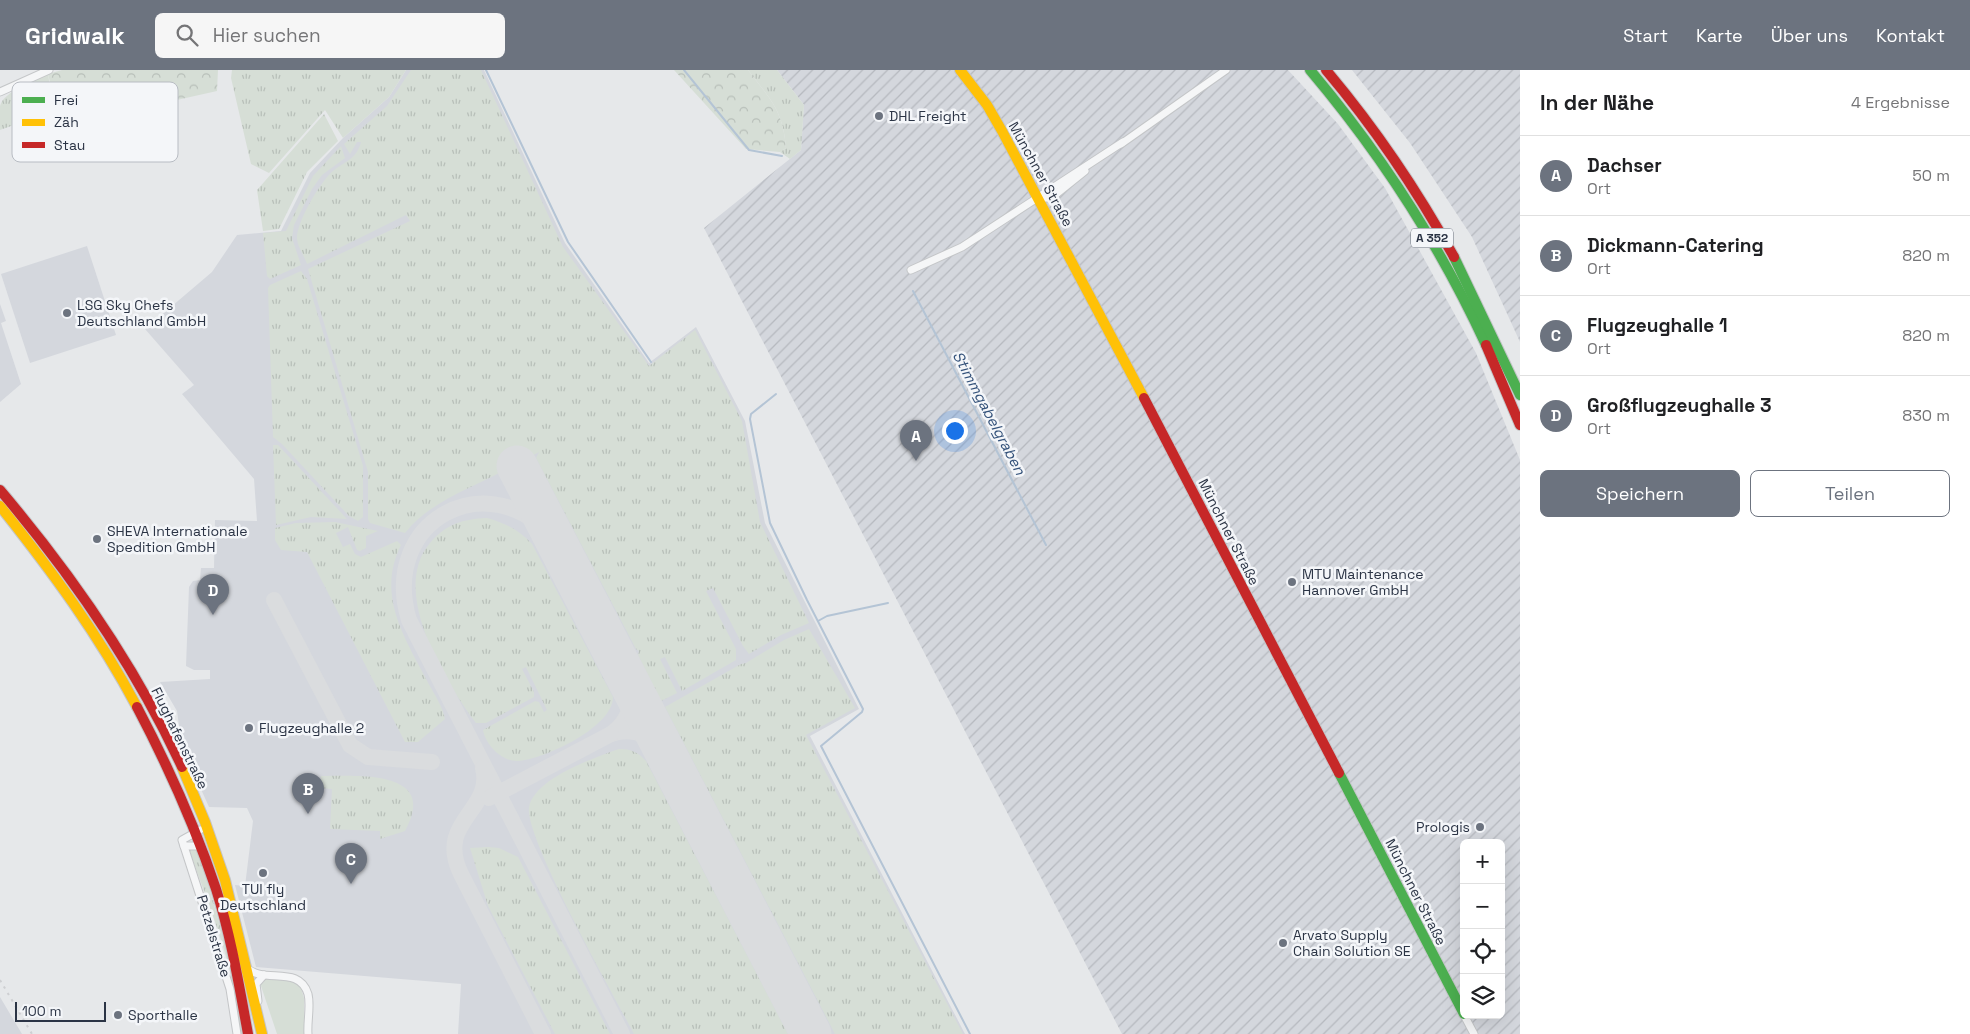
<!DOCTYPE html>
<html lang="de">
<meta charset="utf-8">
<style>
:root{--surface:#fff;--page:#f6f6f6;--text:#202124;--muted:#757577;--line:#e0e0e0;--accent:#6c737f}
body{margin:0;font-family:"Space Grotesk",sans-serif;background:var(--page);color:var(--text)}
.controls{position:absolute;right:15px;bottom:15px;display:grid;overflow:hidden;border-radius:8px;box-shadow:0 5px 20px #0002}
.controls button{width:45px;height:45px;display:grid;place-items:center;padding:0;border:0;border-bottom:1px solid var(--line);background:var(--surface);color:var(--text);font:25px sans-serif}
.scale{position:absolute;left:15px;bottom:12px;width:91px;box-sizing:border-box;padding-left:5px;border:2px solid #2b3445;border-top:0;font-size:14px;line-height:18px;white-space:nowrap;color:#2b3445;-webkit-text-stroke:4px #f4f6f9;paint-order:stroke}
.you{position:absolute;left:954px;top:360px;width:18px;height:18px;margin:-12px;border:4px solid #fff;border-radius:50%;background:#1a73e8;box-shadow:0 0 0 8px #1a73e833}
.badge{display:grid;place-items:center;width:32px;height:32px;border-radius:50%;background:var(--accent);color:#fff;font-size:16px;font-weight:700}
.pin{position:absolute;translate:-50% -41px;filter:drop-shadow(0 1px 2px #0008)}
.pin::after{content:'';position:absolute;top:26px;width:18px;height:15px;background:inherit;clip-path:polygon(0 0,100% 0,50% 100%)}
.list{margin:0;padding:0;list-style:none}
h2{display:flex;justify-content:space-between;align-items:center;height:65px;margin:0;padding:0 20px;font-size:21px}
h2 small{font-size:16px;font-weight:400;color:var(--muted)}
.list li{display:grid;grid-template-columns:32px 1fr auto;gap:15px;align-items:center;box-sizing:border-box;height:80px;padding:0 20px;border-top:1px solid var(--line)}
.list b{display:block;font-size:19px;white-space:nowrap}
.list p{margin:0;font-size:16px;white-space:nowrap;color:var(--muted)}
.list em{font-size:16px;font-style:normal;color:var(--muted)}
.actions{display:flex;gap:10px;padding:15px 20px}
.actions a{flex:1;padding:11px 0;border:1px solid var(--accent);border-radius:8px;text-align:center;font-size:18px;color:var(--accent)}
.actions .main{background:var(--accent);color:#fff}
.icon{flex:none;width:28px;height:28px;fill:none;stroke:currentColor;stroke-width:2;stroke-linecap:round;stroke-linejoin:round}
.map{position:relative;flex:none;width:1520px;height:964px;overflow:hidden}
header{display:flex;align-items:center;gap:30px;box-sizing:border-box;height:70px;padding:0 25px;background:var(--accent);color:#fff}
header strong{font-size:24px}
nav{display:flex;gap:28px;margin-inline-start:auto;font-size:18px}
.search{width:350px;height:45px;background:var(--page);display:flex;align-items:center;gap:12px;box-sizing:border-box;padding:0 18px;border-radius:8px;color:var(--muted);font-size:19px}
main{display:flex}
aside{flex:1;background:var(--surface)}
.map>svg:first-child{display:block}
.built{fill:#d4d7dd}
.industrial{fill:url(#industrial-furrows);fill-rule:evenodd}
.grass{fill:url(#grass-tufts)}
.forest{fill:url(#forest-crowns)}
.park{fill:#d6ded6}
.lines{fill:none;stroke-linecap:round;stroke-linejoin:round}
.stream{stroke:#b4c4d5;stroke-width:2}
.taxiway{stroke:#dadcde;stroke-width:16}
.runway{stroke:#dadcde;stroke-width:41}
.street-casing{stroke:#c4c6c8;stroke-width:9}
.fast-casing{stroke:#c4c6c8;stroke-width:12}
.slow-casing{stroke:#c4c6c8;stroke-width:12}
.jam-casing{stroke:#c4c6c8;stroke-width:12}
.street{stroke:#f5f6f7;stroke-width:7}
.fast{stroke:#4caf50;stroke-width:10}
.slow{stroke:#ffc107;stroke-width:10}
.jam{stroke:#c62828;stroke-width:10}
.rail{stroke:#cecfd2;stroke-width:2;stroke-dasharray:2.5 5;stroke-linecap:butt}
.poi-dot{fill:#6c737f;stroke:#f4f6f9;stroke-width:2}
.labels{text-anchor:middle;stroke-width:5;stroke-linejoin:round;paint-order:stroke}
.shield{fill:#f4f6f9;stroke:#676e7b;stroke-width:1}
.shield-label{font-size:12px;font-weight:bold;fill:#2b3445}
.poi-label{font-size:14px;fill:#2b3445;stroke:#f4f6f9;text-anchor:start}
.street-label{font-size:14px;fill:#2b3445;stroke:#f4f6f9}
.water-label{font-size:15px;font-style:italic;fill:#34527a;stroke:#f4f6f9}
.key{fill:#f4f6f9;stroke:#b8bcc3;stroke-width:1}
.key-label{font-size:14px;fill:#2b3445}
</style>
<header>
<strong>Gridwalk</strong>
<div class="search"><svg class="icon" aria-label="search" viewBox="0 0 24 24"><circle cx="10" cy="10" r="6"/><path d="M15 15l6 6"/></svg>Hier suchen</div>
<nav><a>Start</a><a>Karte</a><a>Über uns</a><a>Kontakt</a></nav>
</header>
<main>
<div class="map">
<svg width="1520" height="964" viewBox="0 0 1520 964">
<defs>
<pattern id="industrial-furrows" width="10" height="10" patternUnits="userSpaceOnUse" patternTransform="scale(1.25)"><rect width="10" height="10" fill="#d4d7dd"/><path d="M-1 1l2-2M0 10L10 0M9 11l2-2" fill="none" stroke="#b6b9bf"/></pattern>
<pattern id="grass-tufts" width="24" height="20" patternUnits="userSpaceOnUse" patternTransform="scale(1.25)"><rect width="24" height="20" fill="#d6ded6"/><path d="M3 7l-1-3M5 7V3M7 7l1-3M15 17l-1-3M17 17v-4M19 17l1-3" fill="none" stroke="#b8bfb9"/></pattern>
<pattern id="forest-crowns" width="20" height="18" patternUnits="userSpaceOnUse" patternTransform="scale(1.25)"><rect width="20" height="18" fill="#d6ded6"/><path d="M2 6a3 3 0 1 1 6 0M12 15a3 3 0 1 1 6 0" fill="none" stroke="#b8bfb9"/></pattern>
</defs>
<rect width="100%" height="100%" fill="#e6e8ea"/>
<g class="built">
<polygon points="406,0 484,0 565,173 649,293 696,257 745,351 765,453 859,639 810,666 965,964 458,964 461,914 256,897 235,815 245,816 253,751 247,738 209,737 182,677 177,641 160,612 210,609 210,600 194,600 186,596 189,517 193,511 200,510 201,498 214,498 215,450 257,451 254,409 182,324 194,315 145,259 212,202 237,165 281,161 310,103 343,68 389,27"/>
<polygon points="87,176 116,265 30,293 1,204"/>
<polygon points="0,234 6,251 1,253 21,314 0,332"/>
<polygon points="0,927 22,964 23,964 0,964"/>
</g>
<g class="industrial">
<path d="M777,0H1288L1338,54L1385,118L1476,283L1520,390V964H1122L704,158L801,80L804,35ZM1464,773H1501V945H1464Z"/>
<polygon points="1352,0 1520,0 1520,272 1472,167 1410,73"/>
</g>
<g class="grass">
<polygon points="232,0 406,0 389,27 343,68 325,40 269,103 251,94 231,8"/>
<path d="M411,0H481L563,177L649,296L695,260L742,351L760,452L809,553L781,565L749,584L743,576L713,518L706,521L736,579V590L682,621L665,587L660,589L677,623L661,631L638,585L639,581L636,579L536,388L539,382L528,388L525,381L500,394L503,401C471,418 428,433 405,463L370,453L368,449V402L308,199L410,151L406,145L307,194C304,185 298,178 297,169C296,153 320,112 333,101C344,92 357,89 361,72H357L350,84L344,74L387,36Z"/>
<path d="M748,0H777L804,35L801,80L790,89L780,82L786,78C783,40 770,29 748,0Z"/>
<path d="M48,4C51,21 53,45 68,56L58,57L48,35L19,44L14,55L0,60C0,53 0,43 0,36C3,22 35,10 48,4Z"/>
<polygon points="324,44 338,71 307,102 279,159 263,161 257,120"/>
<polygon points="341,76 345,88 322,105 312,119 294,155 292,168 301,195 270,209 267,206 263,163 286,161 313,106"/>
<polygon points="301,201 307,209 363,396 363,447 358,451 349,446 282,374 273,367 268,218 270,215"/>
<polygon points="273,375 278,375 347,449 311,447 276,455"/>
<path d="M487,448C505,453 519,460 532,474L613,627C613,657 545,689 518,691C502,692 485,674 483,660L535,631L539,632L544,642L547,640L526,597L522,599L534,622V627L486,653H476C445,612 389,521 430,473C446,454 463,449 487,448Z"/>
<path d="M335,452L378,461L366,466V478L360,481L357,480L348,457L336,463L343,477L350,474L355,484L361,487L397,471L401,475C375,527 407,571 431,618C436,627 443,638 445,649L418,672H405L307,482L281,480L275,470V458L296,453Z"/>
<polygon points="809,559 855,638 806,665 963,964 835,964 665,637 741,594 746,593 784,570"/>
<path d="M619,679C631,679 638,682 646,691L788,964H634C616,929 524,767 529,737C535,708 594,688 619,679Z"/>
<path d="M321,706C356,706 440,699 405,761L380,769V761L330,759L332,719L320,718Z"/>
<polygon points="488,777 499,778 518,787 610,964 555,964 488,836 470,778"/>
<path d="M189,779H198L239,922L243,964H239C238,901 209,838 189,779Z"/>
</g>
<g class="forest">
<path d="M62,0H218L217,21L159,34L140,62C128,61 120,55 109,52C95,50 81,54 68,56L58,45L48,4Z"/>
<path d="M674,0H748C770,29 783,40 786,78L780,82L746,79Z"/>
</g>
<polygon class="park" points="268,908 288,910 300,915 304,928 304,964 277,964 260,913"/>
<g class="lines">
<g class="stream">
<polyline points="486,0 568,172 651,292"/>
<polyline points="684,0 749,80 782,86"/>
<polyline points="913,221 1046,475"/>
<polyline points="776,324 751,344 750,349 770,453 807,530 863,639 862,642 821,676 970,964"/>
<polyline points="818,551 827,546 888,533"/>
</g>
<g class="taxiway">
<path d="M555,470C488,391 379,451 409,550L622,964"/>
<polyline points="274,530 350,675 368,687 432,692"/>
<path d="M627,609C634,631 631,650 611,664C637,655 654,668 668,689"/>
<path d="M483,698C494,741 435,751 461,804L543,964"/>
<polyline points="489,728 611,664"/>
</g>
<polyline class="runway" points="517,396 811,964"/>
<g class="street-casing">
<g id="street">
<polyline points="0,22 49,0"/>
<polyline points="1121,74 1226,0"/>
<polyline points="1039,128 1050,128 1055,125 1085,101"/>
<polyline points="911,200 962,177 1123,72"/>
<polyline points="200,760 182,770 230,919 237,964"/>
<polyline points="184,776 200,776"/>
<path d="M246,897C263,915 299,894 308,924C311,936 307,951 308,964"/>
<polyline points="258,931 256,914 264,905"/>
<polyline points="1464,945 1474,964"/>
</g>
</g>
<g class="fast-casing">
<g id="fast">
<path d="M1310,0C1381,84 1440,175 1486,275"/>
<polyline points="1454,187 1520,325"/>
<polyline points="1339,703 1464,944"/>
</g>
</g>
<g class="slow-casing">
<g id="slow">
<polyline points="960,0 987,35 1002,61 1144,328"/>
<path d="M0,436C51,500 99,565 137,637"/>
<polyline points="182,697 205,752 225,810 262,964"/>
</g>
</g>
<g class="jam-casing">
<g id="jam">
<path d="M1326,0C1375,58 1417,120 1454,187"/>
<polyline points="1486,275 1520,355"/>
<polyline points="1144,328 1339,703"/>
<path d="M0,420C72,505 135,595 182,697"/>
<path d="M137,637C168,696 195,756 216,819C231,866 239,915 248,964"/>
</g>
</g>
<use href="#street" class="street"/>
<use href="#fast" class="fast"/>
<use href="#slow" class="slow"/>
<use href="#jam" class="jam"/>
<polyline class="rail" points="0,910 32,964"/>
</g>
<g class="poi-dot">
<circle cx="879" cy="46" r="5"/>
<circle cx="67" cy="243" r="5"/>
<circle cx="97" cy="469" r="5"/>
<circle cx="1292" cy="512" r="5"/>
<circle cx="249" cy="658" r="5"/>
<circle cx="1480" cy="757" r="5"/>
<circle cx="263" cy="803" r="5"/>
<circle cx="1283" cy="873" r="5"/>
<circle cx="118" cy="945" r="5"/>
</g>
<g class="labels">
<rect class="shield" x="1411" y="158.5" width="42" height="19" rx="4"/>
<g class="shield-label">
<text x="1432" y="172">A 352</text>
</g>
<g class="poi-label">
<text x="889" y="51">DHL Freight</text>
<text x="77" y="240">LSG Sky Chefs<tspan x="77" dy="16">Deutschland GmbH</tspan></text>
<text x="107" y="466">SHEVA Internationale<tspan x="107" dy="16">Spedition GmbH</tspan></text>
<text x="1302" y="509">MTU Maintenance<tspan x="1302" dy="16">Hannover GmbH</tspan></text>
<text x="259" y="663">Flugzeughalle 2</text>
<text x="1470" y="762" text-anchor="end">Prologis</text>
<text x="263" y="824" text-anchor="middle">TUI fly<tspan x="263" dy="16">Deutschland</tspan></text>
<text x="1293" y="870">Arvato Supply<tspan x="1293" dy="16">Chain Solution SE</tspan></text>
<text x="128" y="950">Sporthalle</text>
</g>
<g class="street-label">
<text transform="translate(1041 104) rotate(61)" y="5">Münchner Straße</text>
<text transform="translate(1229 462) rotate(63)" y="5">Münchner Straße</text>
<text transform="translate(180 668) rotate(64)" y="5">Flughafenstraße</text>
<text transform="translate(1416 822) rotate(63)" y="5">Münchner Straße</text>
<text transform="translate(214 866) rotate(73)" y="5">Petzelstraße</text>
</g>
<g class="water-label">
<text transform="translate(989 343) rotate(62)" y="5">Stimmgabelgraben</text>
</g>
</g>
<rect x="12" y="12" width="166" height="80" rx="8" class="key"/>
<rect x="22" y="27" width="23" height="6" fill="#4caf50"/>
<rect x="22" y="49" width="23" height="7" fill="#ffc107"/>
<rect x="22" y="72" width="23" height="6" fill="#c62828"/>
<g class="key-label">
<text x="54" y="35">Frei</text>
<text x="54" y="57">Zäh</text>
<text x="54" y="80">Stau</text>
</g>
</svg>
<div class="controls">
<button>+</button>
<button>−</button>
<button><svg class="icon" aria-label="locate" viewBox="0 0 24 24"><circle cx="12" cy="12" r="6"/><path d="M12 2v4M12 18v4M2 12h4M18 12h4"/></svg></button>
<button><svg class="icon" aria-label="layers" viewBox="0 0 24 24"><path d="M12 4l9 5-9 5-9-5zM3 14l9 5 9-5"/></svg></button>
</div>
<div class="scale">100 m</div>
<div class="you"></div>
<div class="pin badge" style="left:916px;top:391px">A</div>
<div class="pin badge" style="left:308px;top:744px">B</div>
<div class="pin badge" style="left:351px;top:814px">C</div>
<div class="pin badge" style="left:213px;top:545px">D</div>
</div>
<aside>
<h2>In der Nähe<small>4 Ergebnisse</small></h2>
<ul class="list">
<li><span class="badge">A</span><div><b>Dachser</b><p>Ort</p></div><em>50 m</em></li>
<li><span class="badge">B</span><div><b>Dickmann-Catering</b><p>Ort</p></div><em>820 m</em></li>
<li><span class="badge">C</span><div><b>Flugzeughalle 1</b><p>Ort</p></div><em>820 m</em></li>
<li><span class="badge">D</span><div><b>Großflugzeughalle 3</b><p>Ort</p></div><em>830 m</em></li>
</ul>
<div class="actions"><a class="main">Speichern</a><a>Teilen</a></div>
</aside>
</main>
